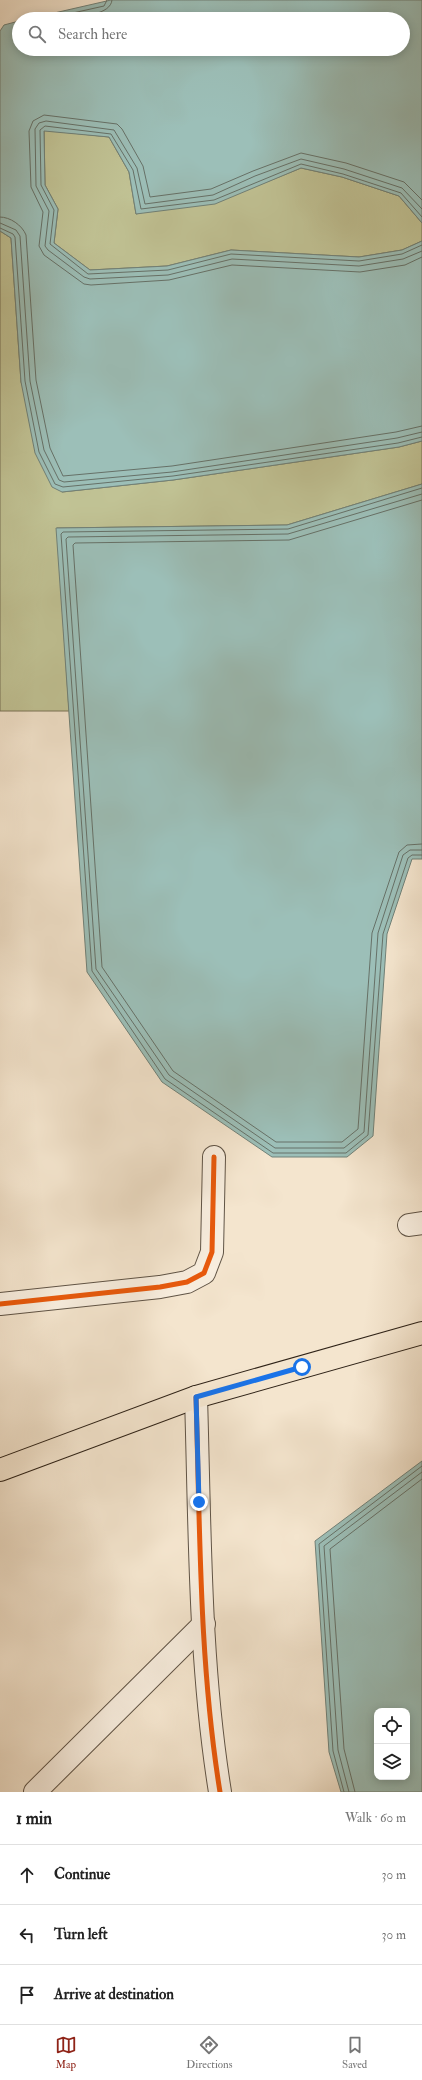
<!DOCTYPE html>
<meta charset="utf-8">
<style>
:root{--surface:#fff;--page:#f2f2f2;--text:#222;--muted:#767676;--line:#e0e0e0;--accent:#8f2418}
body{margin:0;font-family:"IM FELL Double Pica",serif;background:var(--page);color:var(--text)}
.controls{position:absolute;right:12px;bottom:12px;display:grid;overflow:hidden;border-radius:8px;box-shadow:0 2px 10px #0003}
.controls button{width:36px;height:36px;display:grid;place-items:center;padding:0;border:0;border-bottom:1px solid var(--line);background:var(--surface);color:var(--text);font:20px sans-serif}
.stop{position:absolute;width:12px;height:12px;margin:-9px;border:3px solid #1a73e8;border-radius:50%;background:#fff}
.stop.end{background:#1a73e8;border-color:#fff;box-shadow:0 1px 4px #0008}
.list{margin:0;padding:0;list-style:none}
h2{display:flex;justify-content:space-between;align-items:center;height:52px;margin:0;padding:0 16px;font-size:17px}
h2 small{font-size:13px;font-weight:400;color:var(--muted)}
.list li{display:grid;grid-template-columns:26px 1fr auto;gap:12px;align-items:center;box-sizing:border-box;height:60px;padding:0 16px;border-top:1px solid var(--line)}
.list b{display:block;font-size:15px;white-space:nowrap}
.list em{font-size:13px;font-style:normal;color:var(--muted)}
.icon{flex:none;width:22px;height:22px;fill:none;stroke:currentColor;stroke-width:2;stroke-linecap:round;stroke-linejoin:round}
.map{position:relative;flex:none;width:422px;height:1792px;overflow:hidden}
.search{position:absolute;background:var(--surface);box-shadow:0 2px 10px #0003;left:12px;right:12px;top:12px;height:44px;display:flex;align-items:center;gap:10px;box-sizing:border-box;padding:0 14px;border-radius:22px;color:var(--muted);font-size:15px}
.sheet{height:232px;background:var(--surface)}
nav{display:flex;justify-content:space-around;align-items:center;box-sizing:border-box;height:56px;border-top:1px solid var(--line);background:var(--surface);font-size:11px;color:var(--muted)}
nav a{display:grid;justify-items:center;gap:2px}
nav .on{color:var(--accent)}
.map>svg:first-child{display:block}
.green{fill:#c1c395;stroke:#787356}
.water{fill:#9cbfb8;stroke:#708178;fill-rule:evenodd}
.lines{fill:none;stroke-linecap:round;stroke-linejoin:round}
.shore{stroke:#667168;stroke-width:1}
.minor-casing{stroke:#605446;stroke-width:24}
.major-casing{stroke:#2f2318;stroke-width:24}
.minor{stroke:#f8eedf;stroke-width:22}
.major{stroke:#f4e5ce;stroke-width:22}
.cycleway-casing{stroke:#f8eedf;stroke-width:8}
.cycleway{stroke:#e8590c;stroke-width:5}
.route{stroke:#1a73e8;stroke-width:5}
</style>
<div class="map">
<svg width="422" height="1792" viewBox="0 0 422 1792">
<rect width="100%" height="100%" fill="#f4e5ce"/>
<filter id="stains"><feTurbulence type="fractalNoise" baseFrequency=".005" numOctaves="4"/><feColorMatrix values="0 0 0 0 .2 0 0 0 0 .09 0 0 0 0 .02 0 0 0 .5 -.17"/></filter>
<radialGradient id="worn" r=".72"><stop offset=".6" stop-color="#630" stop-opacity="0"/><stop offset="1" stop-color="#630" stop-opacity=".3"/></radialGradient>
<g class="green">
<polygon points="44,130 109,137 129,172 136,214 259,185 301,168 342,177 399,196 422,223 422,241 402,250 359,257 231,250 167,266 90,270 54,243 58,209 45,185"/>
<polygon points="0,231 11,238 21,382 62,492 173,480 399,447 422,441 422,484 287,525 57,528 69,711 0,711"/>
</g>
<g class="water">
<polygon points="111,0 422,0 422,223 399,196 342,177 301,168 215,204 136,214 129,172 109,137 44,131 45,185 58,209 54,243 90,270 167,266 231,250 359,257 402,250 422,241 422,441 399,447 173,480 62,492 52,487 35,453 21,382 11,238 0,231 0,31 4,25 19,21 19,49 403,49 403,19 28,19"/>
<polygon points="422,484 422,859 412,859 387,934 373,1136 347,1157 272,1157 162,1082 87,972 56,528 287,525"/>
<path d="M422,1461V1792H341L329,1752L315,1541ZM377,1711H407V1777H377Z"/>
</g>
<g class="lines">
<g class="shore">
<polyline points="46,19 104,6 107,0"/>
<path d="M69,19C81,16 111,15 112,0"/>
<polyline points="422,200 404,182 346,163 301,153 253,171 211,189 150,197 143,166 122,129 117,124 44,115 33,121 29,131 31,187 43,212 39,246 44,255 84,284 91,285 169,280 232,265 360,272 405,265 422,257"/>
<polyline points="422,209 402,188 344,169 301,159 255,176 213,195 145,204 137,168 114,130 46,121 39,123 35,129 36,186 49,211 45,246 48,250 84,277 90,279 168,275 232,259 359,266 403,259 422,251"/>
<path d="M0,217C10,217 22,225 26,235L36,380L50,448L63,476L172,466L396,432L422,426"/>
<polyline points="422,217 401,193 343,174 301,164 214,200 141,209 133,170 111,134 45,126 40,130 41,185 54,210 50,244 88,274 168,270 231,254 359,261 402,254 422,245"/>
<polyline points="0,223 16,230 20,236 30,381 44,450 59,480 64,482 172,472 397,438 422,432"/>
<polyline points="0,228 13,234 15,237 25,381 39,452 55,484 63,487 173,476 398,443 422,437"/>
<polyline points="422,488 288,529 63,532 61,534 92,971 165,1079 273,1153 346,1153 368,1135 383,934 408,858 412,855 422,855"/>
<polyline points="422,494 288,534 68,537 66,539 96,969 169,1075 275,1148 344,1148 364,1132 378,933 403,855 410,850 422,850"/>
<polyline points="422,500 289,540 75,543 73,545 102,967 173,1071 276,1142 342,1142 358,1129 372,933 399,852 407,845 422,844"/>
<polyline points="344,1792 333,1751 319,1544 422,1466"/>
<polyline points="349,1792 338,1750 324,1546 422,1472"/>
<polyline points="355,1792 344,1749 330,1549 422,1479"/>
</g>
<g class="minor-casing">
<g id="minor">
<polyline points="409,1225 422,1223"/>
<polyline points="0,1304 160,1287 187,1282 204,1273 212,1252 214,1157"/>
<path d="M196,1397C200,1528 199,1662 220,1792"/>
<polyline points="35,1792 204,1624"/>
</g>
</g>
<g class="major-casing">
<polyline id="major" points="0,1470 196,1397 422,1333"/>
</g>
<use href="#minor" class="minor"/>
<use href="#major" class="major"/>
<g class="cycleway-casing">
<g id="cycleway">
<polyline points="0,1304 160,1287 187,1282 204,1273 212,1252 214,1157"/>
<path d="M196,1397C200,1528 199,1662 220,1792"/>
</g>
</g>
<use href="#cycleway" class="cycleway"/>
</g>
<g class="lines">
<polyline class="route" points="199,1502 196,1397 302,1367"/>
</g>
<rect width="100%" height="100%" filter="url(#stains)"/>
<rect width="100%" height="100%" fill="url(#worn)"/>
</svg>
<div class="controls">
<button><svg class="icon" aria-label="locate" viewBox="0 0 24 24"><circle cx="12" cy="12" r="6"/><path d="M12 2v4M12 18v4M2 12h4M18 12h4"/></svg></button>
<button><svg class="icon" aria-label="layers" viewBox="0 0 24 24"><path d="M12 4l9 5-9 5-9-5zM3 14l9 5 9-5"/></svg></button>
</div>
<div class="stop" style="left:302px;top:1367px"></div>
<div class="stop end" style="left:199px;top:1502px"></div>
<div class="search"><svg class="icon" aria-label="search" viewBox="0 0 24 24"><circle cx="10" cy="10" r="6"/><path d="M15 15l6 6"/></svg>Search here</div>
</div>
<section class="sheet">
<h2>1 min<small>Walk · 60 m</small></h2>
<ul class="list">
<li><svg class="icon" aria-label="ahead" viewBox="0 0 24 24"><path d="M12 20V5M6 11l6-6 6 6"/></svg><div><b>Continue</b></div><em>30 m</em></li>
<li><svg class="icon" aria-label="left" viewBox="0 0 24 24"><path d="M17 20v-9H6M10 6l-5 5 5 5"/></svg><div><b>Turn left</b></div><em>30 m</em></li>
<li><svg class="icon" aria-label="arrive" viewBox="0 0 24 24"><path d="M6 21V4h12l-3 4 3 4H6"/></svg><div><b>Arrive at destination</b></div></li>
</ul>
</section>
<nav>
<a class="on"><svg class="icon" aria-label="map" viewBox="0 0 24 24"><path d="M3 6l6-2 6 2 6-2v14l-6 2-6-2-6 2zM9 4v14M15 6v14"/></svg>Map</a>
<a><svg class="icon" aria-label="directions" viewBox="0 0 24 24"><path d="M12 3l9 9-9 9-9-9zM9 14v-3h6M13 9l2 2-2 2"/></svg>Directions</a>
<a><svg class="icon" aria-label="saved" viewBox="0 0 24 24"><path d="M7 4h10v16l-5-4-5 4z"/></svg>Saved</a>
</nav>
